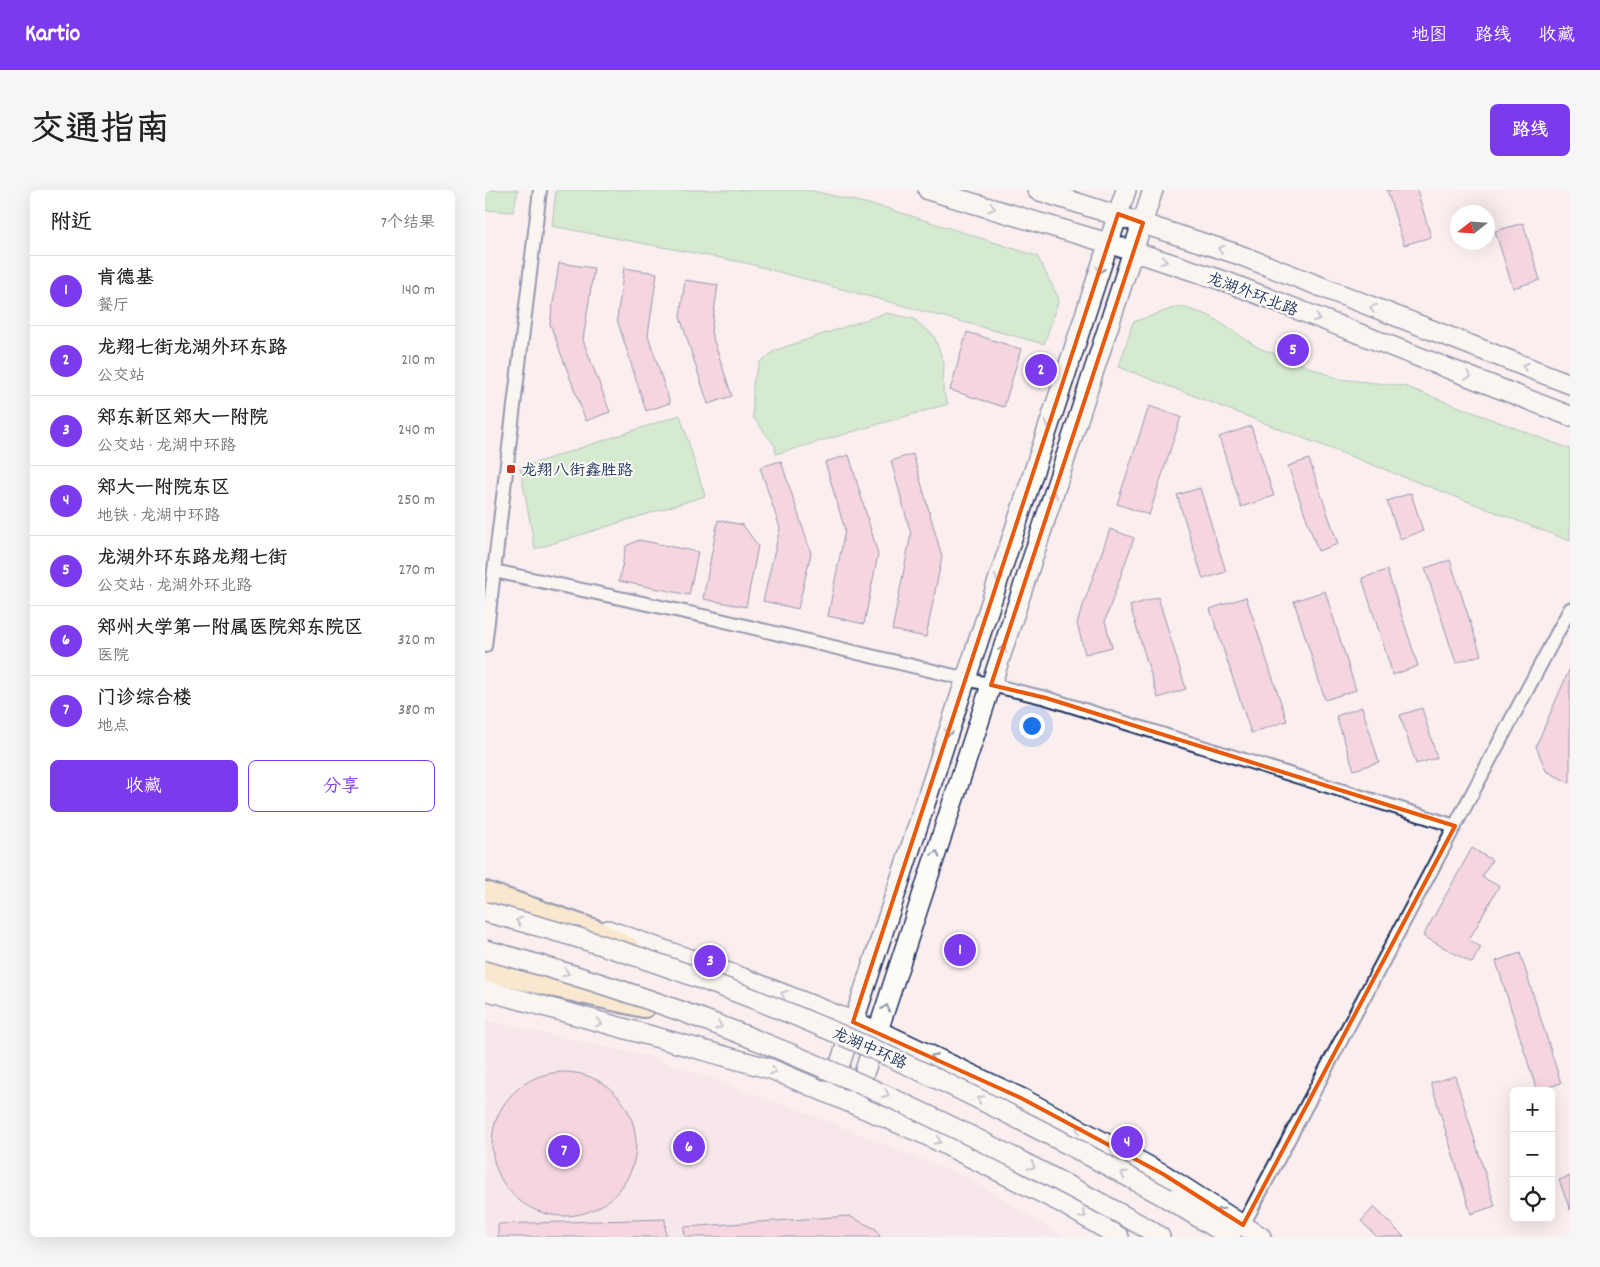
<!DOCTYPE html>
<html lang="zh">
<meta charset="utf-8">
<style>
:root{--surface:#fff;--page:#f6f6f6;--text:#222;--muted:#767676;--line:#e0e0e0;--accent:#7c3aed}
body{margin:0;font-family:Dekko,"LXGW WenKai TC",sans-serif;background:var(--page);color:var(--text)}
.controls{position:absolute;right:15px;bottom:15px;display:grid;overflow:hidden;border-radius:8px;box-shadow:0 5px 20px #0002}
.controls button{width:45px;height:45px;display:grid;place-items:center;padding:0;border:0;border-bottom:1px solid var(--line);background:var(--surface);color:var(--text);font:25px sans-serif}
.compass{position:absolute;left:965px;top:15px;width:45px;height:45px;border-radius:50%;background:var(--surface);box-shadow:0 5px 20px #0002;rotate:253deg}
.you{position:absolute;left:546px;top:535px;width:18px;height:18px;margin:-12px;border:4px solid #fff;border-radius:50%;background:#1a73e8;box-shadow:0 0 0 8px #1a73e833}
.badge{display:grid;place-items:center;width:32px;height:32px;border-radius:50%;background:var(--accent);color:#fff;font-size:16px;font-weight:700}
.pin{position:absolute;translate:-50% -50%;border:2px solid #fff;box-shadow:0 1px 5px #0006}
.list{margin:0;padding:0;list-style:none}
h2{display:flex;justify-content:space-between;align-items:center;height:65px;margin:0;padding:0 20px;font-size:21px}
h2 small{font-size:16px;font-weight:400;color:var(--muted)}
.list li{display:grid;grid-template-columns:32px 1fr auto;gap:15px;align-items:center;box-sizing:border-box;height:70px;padding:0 20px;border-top:1px solid var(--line)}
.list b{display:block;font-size:19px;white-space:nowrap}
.list p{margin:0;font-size:16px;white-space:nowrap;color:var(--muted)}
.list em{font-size:16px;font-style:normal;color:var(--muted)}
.actions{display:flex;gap:10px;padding:15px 20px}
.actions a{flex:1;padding:11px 0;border:1px solid var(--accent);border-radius:8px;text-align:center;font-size:18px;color:var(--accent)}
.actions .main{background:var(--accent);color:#fff}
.icon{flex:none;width:28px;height:28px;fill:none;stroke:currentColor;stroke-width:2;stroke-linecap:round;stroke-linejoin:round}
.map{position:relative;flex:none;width:1085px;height:1047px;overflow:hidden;border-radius:8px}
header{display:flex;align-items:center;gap:30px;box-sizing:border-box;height:70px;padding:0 25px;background:var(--accent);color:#fff}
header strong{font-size:24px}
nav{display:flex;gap:28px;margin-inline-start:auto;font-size:18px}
.intro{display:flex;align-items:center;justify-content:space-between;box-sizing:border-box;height:120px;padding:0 30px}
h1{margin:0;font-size:35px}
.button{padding:12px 22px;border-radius:8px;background:var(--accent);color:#fff;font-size:18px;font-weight:700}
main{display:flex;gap:30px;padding:0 30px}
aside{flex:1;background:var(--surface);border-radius:8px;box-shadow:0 5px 20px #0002}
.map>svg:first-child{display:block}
.built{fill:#f6dee5}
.green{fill:#aae5ab;stroke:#628a84}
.building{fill:#edb7cf;stroke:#1b2f5e}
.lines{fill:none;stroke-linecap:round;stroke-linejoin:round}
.street-casing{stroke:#1b2f5e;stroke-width:16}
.secondary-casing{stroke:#1b2f5e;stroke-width:22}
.highway-casing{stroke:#1b2f5e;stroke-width:28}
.street{stroke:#fdfcf7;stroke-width:12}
.secondary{stroke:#fdfcf7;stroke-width:19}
.highway{stroke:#f8deab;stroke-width:24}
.secondary-bridge-casing{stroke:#1b2f5e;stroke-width:22;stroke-linecap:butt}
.secondary-bridge{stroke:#fdfcf7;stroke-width:19}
.oneway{stroke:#8c96aa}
.marked{fill:none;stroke:#e8590c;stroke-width:4;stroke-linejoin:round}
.poi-dot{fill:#c8321e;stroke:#fdfcf7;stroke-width:2}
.labels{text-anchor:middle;stroke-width:4;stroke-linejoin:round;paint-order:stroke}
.street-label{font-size:16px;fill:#1b2f5e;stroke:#fdfcf7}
.poi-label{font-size:16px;fill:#1b2f5e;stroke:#fdfcf7;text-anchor:start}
</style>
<header>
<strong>Kartio</strong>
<nav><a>地图</a><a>路线</a><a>收藏</a></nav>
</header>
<div class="intro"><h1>交通指南</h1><a class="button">路线</a></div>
<main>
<aside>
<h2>附近<small>7个结果</small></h2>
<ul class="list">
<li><span class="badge">1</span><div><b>肯德基</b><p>餐厅</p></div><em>140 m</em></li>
<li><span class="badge">2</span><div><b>龙翔七街龙湖外环东路</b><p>公交站</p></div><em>210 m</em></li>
<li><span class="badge">3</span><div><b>郑东新区郑大一附院</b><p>公交站 · 龙湖中环路</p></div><em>240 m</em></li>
<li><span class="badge">4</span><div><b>郑大一附院东区</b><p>地铁 · 龙湖中环路</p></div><em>250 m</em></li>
<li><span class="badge">5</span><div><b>龙湖外环东路龙翔七街</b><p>公交站 · 龙湖外环北路</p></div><em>270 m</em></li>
<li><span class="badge">6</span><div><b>郑州大学第一附属医院郑东院区</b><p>医院</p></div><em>320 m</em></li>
<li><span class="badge">7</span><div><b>门诊综合楼</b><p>地点</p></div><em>380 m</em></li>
</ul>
<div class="actions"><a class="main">收藏</a><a>分享</a></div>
</aside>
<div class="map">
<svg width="1085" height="1047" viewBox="0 0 1085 1047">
<rect width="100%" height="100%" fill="#faeeef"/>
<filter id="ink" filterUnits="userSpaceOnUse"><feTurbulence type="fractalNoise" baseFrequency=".02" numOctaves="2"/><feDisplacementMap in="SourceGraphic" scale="10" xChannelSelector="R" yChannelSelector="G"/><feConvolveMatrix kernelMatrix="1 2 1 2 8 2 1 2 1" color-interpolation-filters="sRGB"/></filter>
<g filter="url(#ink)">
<polygon class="built" points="0,830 166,867 330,926 486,989 579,1047 0,1047"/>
<g class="green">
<polygon points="0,0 33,0 28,22 0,20"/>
<polygon points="71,0 323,0 401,18 552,66 574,109 559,154 261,73 67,36"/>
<polygon points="695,116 725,126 774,158 855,189 919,196 1085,259 1085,351 634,177 648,132"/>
<polygon points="401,123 429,129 449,146 459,173 458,202 463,214 291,264 290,256 268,227 268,192 275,172 291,160"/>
<polygon points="195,225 220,306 50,359 35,278"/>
</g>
<g class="building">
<polygon points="902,0 932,0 946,47 919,55"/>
<polygon points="1038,33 1055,90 1028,98 1010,41"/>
<polygon points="74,73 109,78 98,150 125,222 101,231 65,134"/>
<polygon points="139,78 172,83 163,145 185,213 161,221 132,129"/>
<polygon points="200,90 233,95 226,142 247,206 223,214 195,127"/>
<polygon points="482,142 536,159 519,217 465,200"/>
<polygon points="664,216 696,227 664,325 632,314"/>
<polygon points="766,236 789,306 756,317 734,247"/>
<polygon points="428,264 457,367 441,447 407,440 426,344 406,271"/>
<polygon points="364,265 393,364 379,434 343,426 360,340 340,272"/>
<polygon points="824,269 853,354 833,361 803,276"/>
<polygon points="296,271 326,363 313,419 278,411 295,338 275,277"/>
<polygon points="715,298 741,382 718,389 692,305"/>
<polygon points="926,303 938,341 915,349 902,311"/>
<polygon points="233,330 258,335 273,356 261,417 218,409"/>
<polygon points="625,339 649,348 620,431 627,457 600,464 592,433"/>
<polygon points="154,350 213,362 204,405 134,391 141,356"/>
<polygon points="965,370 996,465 971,473 940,378"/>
<polygon points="902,380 933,476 908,485 877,388"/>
<polygon points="840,401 871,500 840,510 809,411"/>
<polygon points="673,407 701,499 673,508 645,416"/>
<polygon points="761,407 802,531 766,543 725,419"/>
<polygon points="1085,478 1085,593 1061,581 1051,556"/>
<polygon points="877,517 894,572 869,580 851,526"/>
<polygon points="937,518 952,568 931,574 915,525"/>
<polygon points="987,658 1007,670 997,687 1014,696 984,750 996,757 987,773 938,746"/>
<polygon points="1035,763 1076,893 1052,901 1011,771"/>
<circle cx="79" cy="954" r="72"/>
<polygon points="970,886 1010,1016 986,1024 946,893"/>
<polygon points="1085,986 1085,1020 1074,990"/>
<polygon points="889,1017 919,1047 892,1047 876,1031"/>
<polygon points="364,1026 391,1039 395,1047 200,1047 199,1037"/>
<polygon points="180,1029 181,1047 13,1047 13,1034"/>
</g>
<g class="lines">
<g class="street-casing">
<g id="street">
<polyline points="9,381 223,427 561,508 970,636"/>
<polyline points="0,456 55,0"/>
<polyline points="758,1035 1085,419"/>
</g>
</g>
<g class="secondary-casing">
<g id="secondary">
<polyline points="443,0 623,53 742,92 1085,226"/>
<polyline points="552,0 752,64 1085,194"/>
<polyline points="123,740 258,788 407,847 536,908 678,984 776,1047"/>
<polyline points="0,800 286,879 441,945 577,1013 634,1047"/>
<polyline points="345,904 641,0"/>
<polyline points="369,914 668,0"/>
<polyline points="682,1008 746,1047"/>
<polyline points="663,1039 675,1047"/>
</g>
</g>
<g class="highway-casing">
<g id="highway">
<polyline points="0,704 110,742 144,760"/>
<polyline points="0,779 159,815"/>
</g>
</g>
<use href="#street" class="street"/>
<use href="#secondary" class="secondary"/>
<use href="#highway" class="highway"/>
<g class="secondary-bridge-casing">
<g id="secondary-bridge">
<path d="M0,722C241,782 466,888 682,1008"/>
<path d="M0,760C234,821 452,922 663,1039"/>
</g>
</g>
<use href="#secondary-bridge" class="secondary-bridge"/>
</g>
<defs><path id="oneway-chevron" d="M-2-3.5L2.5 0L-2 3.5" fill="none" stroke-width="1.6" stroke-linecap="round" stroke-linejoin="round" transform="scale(1.25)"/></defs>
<g class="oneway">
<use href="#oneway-chevron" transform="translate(507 18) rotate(17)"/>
<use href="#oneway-chevron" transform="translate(736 59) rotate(-161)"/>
<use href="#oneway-chevron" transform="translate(679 71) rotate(18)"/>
<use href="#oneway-chevron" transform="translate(615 80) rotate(108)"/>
<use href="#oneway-chevron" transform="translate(888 118) rotate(-159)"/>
<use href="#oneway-chevron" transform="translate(832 128) rotate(21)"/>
<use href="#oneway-chevron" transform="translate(1040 176) rotate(-159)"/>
<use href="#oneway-chevron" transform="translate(983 186) rotate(21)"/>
<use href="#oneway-chevron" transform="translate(564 234) rotate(108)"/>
<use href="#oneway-chevron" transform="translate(569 305) rotate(-72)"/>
<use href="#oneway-chevron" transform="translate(513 388) rotate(108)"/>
<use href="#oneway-chevron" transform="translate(518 459) rotate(-72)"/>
<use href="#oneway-chevron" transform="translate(463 543) rotate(108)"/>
<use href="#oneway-chevron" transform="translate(451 664) rotate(-72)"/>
<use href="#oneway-chevron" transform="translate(34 731) rotate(-165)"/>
<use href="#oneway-chevron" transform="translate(81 783) rotate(17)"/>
<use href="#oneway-chevron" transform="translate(299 804) rotate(-158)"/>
<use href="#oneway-chevron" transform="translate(401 818) rotate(-72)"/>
<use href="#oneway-chevron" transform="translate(114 833) rotate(15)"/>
<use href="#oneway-chevron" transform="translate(234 836) rotate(21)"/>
<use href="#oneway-chevron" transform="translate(449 867) rotate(-155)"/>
<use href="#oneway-chevron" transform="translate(288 881) rotate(20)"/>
<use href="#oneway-chevron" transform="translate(401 904) rotate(24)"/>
<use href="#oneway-chevron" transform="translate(495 909) rotate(-154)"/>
<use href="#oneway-chevron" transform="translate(594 939) rotate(-152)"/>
<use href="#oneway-chevron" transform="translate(453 951) rotate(27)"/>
<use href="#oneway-chevron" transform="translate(547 976) rotate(28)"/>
<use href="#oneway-chevron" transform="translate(639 984) rotate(-151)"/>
<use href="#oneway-chevron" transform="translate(735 1021) rotate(-147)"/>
<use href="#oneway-chevron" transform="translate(598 1025) rotate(31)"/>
</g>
</g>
<path d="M0 0H1085V1047H0ZM633,24L658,33L506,495L561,508L970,636L758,1035L678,984L536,908L368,832Z" fill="#faeeef" fill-opacity=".55" fill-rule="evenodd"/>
<path class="marked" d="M633,24L658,33L506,495L561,508L970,636L758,1035L678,984L536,908L368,832Z"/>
<rect class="poi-dot" x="21" y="274" width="10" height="10" rx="2.5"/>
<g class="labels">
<g class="street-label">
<text transform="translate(768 103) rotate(21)" y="6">龙湖外环北路</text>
<text transform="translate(385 857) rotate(24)" y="6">龙湖中环路</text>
</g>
<g class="poi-label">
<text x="36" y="285">龙翔八街鑫胜路</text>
</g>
</g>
</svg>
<div class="controls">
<button>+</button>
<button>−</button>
<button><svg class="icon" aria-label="locate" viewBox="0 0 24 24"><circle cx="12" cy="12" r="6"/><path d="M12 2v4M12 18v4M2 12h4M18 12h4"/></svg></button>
</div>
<svg class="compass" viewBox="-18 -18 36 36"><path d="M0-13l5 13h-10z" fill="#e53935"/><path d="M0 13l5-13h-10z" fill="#767676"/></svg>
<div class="you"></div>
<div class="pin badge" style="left:475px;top:760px">1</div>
<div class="pin badge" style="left:556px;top:180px">2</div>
<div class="pin badge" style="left:225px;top:771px">3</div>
<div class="pin badge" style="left:642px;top:952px">4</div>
<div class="pin badge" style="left:808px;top:160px">5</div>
<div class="pin badge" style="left:204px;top:957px">6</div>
<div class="pin badge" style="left:79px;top:961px">7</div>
</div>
</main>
